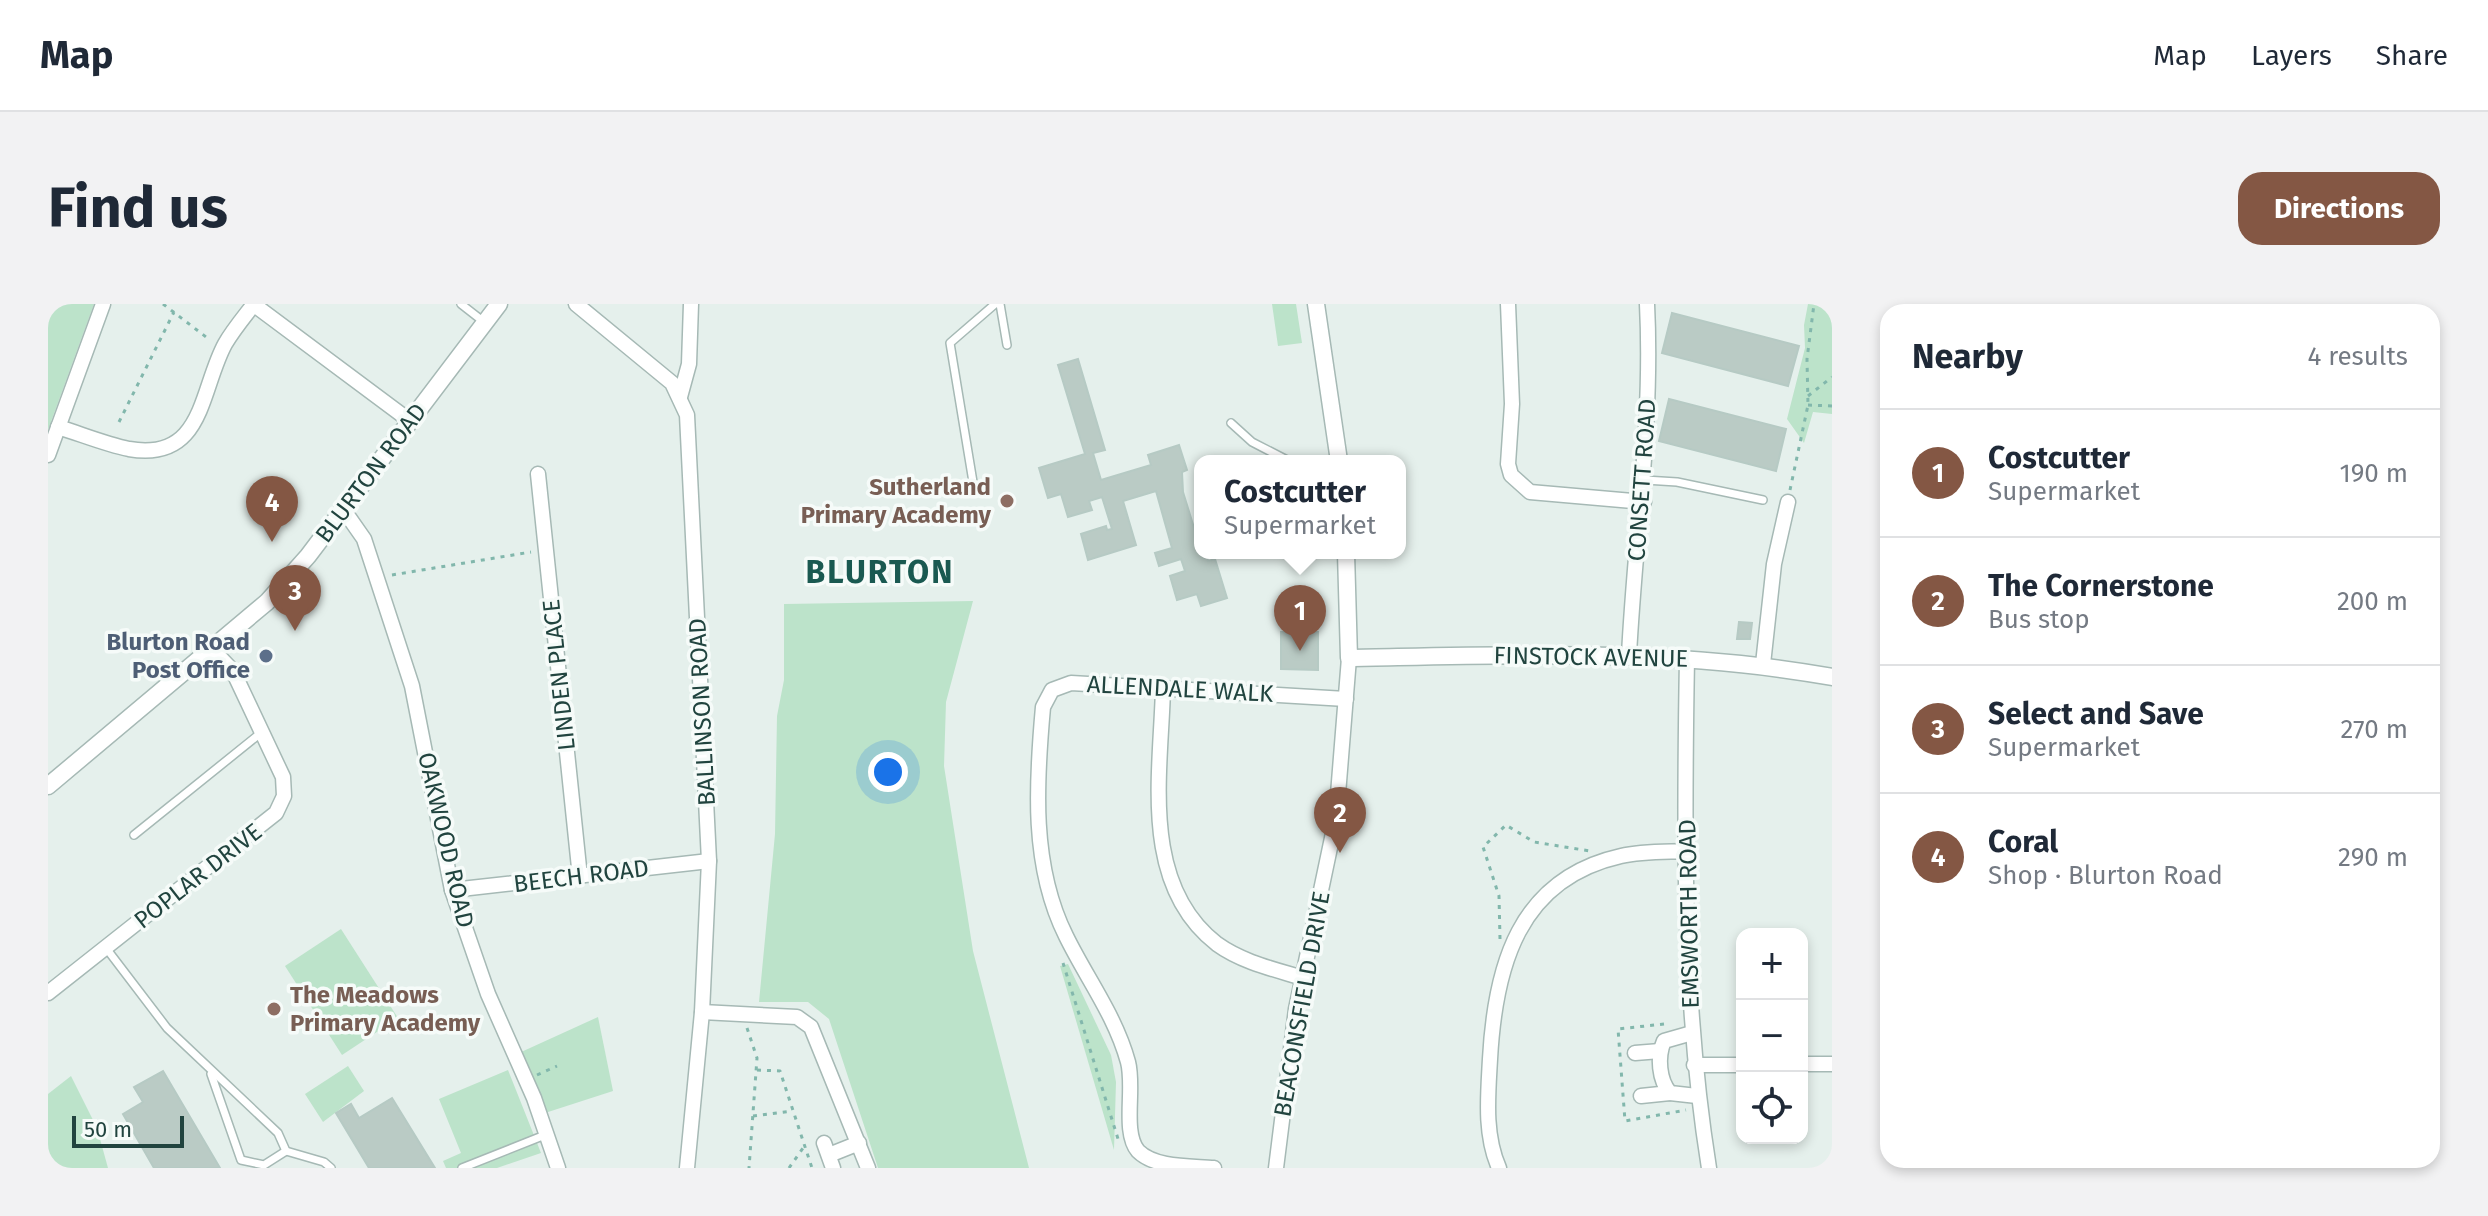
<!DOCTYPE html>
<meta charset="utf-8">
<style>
:root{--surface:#fff;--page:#f2f2f3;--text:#1f2937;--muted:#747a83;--line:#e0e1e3;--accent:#845744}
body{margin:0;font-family:"Fira Sans",sans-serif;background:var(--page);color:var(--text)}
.controls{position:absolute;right:24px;bottom:24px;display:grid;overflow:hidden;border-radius:16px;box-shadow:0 4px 12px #0003}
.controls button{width:72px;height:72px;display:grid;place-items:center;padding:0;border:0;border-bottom:2px solid var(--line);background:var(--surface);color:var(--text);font:40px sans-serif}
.scale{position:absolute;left:24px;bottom:20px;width:112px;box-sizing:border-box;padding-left:8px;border:4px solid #21443f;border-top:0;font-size:22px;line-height:28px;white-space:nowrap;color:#21443f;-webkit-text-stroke:6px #f6fbf9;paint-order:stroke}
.you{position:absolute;left:840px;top:468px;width:28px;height:28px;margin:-20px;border:6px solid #fff;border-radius:50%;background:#1a73e8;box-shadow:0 0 0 12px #1a73e833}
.badge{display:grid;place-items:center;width:52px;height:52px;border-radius:50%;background:var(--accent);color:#fff;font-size:26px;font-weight:700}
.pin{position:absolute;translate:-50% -66px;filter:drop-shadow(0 2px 4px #0008)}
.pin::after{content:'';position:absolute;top:42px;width:28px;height:24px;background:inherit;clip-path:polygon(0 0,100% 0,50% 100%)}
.popup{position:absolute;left:1146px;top:151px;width:212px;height:104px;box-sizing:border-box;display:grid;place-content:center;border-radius:16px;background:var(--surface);filter:drop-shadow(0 2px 6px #0005);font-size:26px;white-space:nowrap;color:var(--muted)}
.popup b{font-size:30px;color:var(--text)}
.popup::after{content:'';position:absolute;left:50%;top:100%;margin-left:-16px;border:16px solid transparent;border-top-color:var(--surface)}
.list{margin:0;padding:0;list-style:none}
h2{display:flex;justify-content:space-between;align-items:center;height:104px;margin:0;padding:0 32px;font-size:34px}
h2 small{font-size:26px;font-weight:400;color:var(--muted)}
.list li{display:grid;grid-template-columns:52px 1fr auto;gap:24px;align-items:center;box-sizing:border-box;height:128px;padding:0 32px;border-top:2px solid var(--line)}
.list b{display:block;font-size:30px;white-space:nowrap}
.list p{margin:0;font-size:26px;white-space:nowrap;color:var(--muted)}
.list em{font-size:26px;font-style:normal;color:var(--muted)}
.icon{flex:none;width:44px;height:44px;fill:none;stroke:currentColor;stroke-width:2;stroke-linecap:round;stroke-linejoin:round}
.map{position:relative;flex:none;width:1784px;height:864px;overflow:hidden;border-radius:24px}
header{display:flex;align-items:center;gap:48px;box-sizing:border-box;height:112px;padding:0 40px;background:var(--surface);border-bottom:2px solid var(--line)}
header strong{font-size:38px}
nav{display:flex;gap:44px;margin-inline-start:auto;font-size:28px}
.intro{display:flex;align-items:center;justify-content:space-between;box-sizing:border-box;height:192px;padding:0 48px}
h1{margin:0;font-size:56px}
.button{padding:20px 36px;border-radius:24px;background:var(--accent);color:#fff;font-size:28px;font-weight:700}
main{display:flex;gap:48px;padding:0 48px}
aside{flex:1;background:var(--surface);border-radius:24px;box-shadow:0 4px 12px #0003}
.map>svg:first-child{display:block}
.green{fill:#bce3ca}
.building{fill:#bacbc5;stroke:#b6cac4;stroke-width:2}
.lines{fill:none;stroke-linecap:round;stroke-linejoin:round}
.service-casing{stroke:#a6b9b5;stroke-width:10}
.minor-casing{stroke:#a6b9b5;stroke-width:17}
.tertiary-casing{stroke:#a6b9b5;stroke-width:19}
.path{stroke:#82b7ac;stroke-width:3;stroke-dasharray:4 6;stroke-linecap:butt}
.service{stroke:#fff;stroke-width:7}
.minor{stroke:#fff;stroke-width:14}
.tertiary{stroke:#fff;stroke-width:16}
.education-dot{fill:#8d6e63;stroke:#f6fbf9;stroke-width:3}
.service-dot{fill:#5c6f8a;stroke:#f6fbf9;stroke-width:3}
.labels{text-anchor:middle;stroke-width:7;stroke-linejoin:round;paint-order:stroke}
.street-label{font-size:24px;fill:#21443f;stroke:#f6fbf9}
.education-label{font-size:24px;font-weight:bold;fill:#785e54;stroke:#f6fbf9;text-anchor:end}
.service-label{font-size:24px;font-weight:bold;fill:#4e5e75;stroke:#f6fbf9;text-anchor:end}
.district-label{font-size:32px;font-weight:bold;letter-spacing:2px;fill:#1a5951;stroke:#f6fbf9}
</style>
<header>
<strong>Map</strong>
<nav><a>Map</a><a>Layers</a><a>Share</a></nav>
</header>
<div class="intro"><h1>Find us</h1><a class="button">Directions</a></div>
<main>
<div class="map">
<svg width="1784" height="864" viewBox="0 0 1784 864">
<rect width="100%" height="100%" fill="#e5f0ec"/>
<g class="green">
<polygon points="0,0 46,0 0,126"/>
<polygon points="1224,0 1248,0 1254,39 1230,42"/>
<polygon points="1760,0 1784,0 1784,110 1765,108 1756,139 1739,115 1757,44 1756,21"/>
<polygon points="925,297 898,398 896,462 925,647 981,864 830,864 781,715 760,698 711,698 727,530 729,412 736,376 736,300"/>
<polygon points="293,625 350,714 294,751 237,662"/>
<polygon points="1020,660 1063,751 1068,778 1066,846 1012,662"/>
<polygon points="550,713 565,787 497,809 471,749"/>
<polygon points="300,762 316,787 275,818 257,790"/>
<polygon points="460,766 493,849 449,864 398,864 395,857 413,849 391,795"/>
<polygon points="23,772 49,824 60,864 0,864 0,790"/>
</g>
<g class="building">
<polygon points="1624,9 1751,42 1740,82 1614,49"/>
<polygon points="1030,55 1057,146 1045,149 1053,176 1103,161 1100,151 1131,141 1139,166 1134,168 1135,188 1147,227 1151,225 1152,229 1152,249 1158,249 1160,257 1167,255 1179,294 1153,302 1149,290 1129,296 1122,272 1137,267 1133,255 1111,262 1107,249 1124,244 1108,187 1075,197 1088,241 1040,256 1033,230 1058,222 1059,226 1064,225 1054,193 1041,197 1044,206 1020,213 1013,190 1000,194 991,164 1037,150 1010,61"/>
<polygon points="1621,95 1738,125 1728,167 1611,137"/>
<polygon points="1691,318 1704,319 1702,335 1689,335"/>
<polygon points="1233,328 1270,328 1270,366 1233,365"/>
<polygon points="115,767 172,864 106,864 75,810 95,798 86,783"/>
<polygon points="344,794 387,864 321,864 288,809 303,800 311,814"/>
</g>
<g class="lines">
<g class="service-casing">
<g id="service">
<polyline points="413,0 436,18"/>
<polyline points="952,0 959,41"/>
<polyline points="1183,119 1204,138 1241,157"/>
<polyline points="1597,176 1629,178 1715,196"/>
<polyline points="926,184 902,39 947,0"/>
<polyline points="86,531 214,428"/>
<polyline points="58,644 119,724 230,829 238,847 276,858 283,864"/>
<polyline points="163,770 193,856 216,861 238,847"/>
<polyline points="414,864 497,831"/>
</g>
</g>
<g class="minor-casing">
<g id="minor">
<polyline points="205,0 362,117"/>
<polyline points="528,0 624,79 639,111 661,557 654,708 639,864"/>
<polyline points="1460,0 1464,100 1460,160 1463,171 1482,188 1596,198"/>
<polyline points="632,93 641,60 643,0"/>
<path d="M10,123C33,130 57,140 81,145C156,158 152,86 177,40C185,26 196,13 206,0"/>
<polyline points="0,151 55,0"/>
<polyline points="490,170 532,573"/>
<polyline points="295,205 316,235 364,382 404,586 440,690 486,794 510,864"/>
<path d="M1581,351C1587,232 1605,120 1599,0"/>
<path d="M1639,354C1636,523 1634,697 1661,864"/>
<polyline points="1715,360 1726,260 1740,198"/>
<path d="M1115,384C1113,468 1091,580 1169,640C1194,658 1225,665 1255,674"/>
<polyline points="404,586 661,557"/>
<polyline points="0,689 228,509 236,492 235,473 185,367 164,345"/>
<polyline points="654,708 749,713 763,723 820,864"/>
<path d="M1644,729L1616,737C1609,753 1611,776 1622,789L1649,792"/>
<polyline points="1587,749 1612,747"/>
<polyline points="1754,760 1784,760"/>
<polyline points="1646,761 1694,761"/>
<polyline points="1593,792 1622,789"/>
<polyline points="776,839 785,864"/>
<polyline points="781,851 811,839"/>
<path d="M1166,864C1142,862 1107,864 1090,847C1074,828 1087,784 1080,758C1067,711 1039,675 1018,632C983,562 988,480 995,403L1004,386L1023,379L1298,395"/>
<polyline points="1228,864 1248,705 1288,515 1301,354"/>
<path d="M1451,864C1436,830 1440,792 1442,755C1447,663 1470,575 1573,552C1594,547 1618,548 1640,547"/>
</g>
</g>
<g class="tertiary-casing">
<g id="tertiary">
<polyline points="1268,0 1291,157"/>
<path d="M1298,249L1301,354C1463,351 1624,344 1784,373"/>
<polyline points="0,482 219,298 260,252 451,0"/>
</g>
</g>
<g class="path">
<polyline points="115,0 162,36"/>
<polyline points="1760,92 1784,73"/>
<polyline points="1760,101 1784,102"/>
<polyline points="71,118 126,8"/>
<polyline points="1742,186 1760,101 1759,55 1766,0"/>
<polyline points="344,271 483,248"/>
<polyline points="1452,635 1451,592 1435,543 1458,521 1486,538 1542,547"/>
<polyline points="1015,659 1071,838"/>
<polyline points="1616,720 1570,725 1577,817 1638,806"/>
<polyline points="699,724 709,754 701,864"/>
<polyline points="709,766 732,767 764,864"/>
<polyline points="489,771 509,762"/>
<polyline points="705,812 744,807"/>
<polyline points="741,864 755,844"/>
</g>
<use href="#service" class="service"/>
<use href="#minor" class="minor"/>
<use href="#tertiary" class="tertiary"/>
</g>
<g class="education-dot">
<circle cx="959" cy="197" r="8"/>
<circle cx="226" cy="705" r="8"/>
</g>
<circle class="service-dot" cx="218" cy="352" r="8"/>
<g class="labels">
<g class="street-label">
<text transform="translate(323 169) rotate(-53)" y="8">BLURTON ROAD</text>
<text transform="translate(1594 176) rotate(-86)" y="8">CONSETT ROAD</text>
<text transform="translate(1543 353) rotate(1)" y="8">FINSTOCK AVENUE</text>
<text transform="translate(511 371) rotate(-96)" y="8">LINDEN PLACE</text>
<text transform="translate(1132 385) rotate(3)" y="8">ALLENDALE WALK</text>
<text transform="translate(654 408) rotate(-93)" y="8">BALLINSON ROAD</text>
<text transform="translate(398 536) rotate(77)" y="8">OAKWOOD ROAD</text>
<text transform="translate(150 572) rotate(-38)" y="8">POPLAR DRIVE</text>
<text transform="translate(533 572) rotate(-7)" y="8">BEECH ROAD</text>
<text transform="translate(1641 610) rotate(-91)" y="8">EMSWORTH ROAD</text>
<text transform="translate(1254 700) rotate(-80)" y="8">BEACONSFIELD DRIVE</text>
</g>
<g class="education-label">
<text x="943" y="191">Sutherland<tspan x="943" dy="28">Primary Academy</tspan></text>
<text x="242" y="699" text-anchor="start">The Meadows<tspan x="242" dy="28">Primary Academy</tspan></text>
</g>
<g class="service-label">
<text x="202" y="346">Blurton Road<tspan x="202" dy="28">Post Office</tspan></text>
</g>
<g class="district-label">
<text x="832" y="279">BLURTON</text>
</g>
</g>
</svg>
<div class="controls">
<button>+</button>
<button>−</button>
<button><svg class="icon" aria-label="locate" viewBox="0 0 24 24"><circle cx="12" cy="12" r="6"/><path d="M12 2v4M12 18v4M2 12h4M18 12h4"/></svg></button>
</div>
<div class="scale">50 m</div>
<div class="you"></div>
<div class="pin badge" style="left:1252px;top:347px">1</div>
<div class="popup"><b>Costcutter</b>Supermarket</div>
<div class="pin badge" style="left:1292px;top:549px">2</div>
<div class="pin badge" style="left:247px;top:327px">3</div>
<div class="pin badge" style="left:224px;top:238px">4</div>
</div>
<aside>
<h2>Nearby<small>4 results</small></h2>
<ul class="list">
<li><span class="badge">1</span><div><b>Costcutter</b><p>Supermarket</p></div><em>190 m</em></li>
<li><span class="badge">2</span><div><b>The Cornerstone</b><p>Bus stop</p></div><em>200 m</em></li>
<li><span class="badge">3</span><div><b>Select and Save</b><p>Supermarket</p></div><em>270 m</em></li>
<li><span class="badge">4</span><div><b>Coral</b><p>Shop · Blurton Road</p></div><em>290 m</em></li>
</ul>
</aside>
</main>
